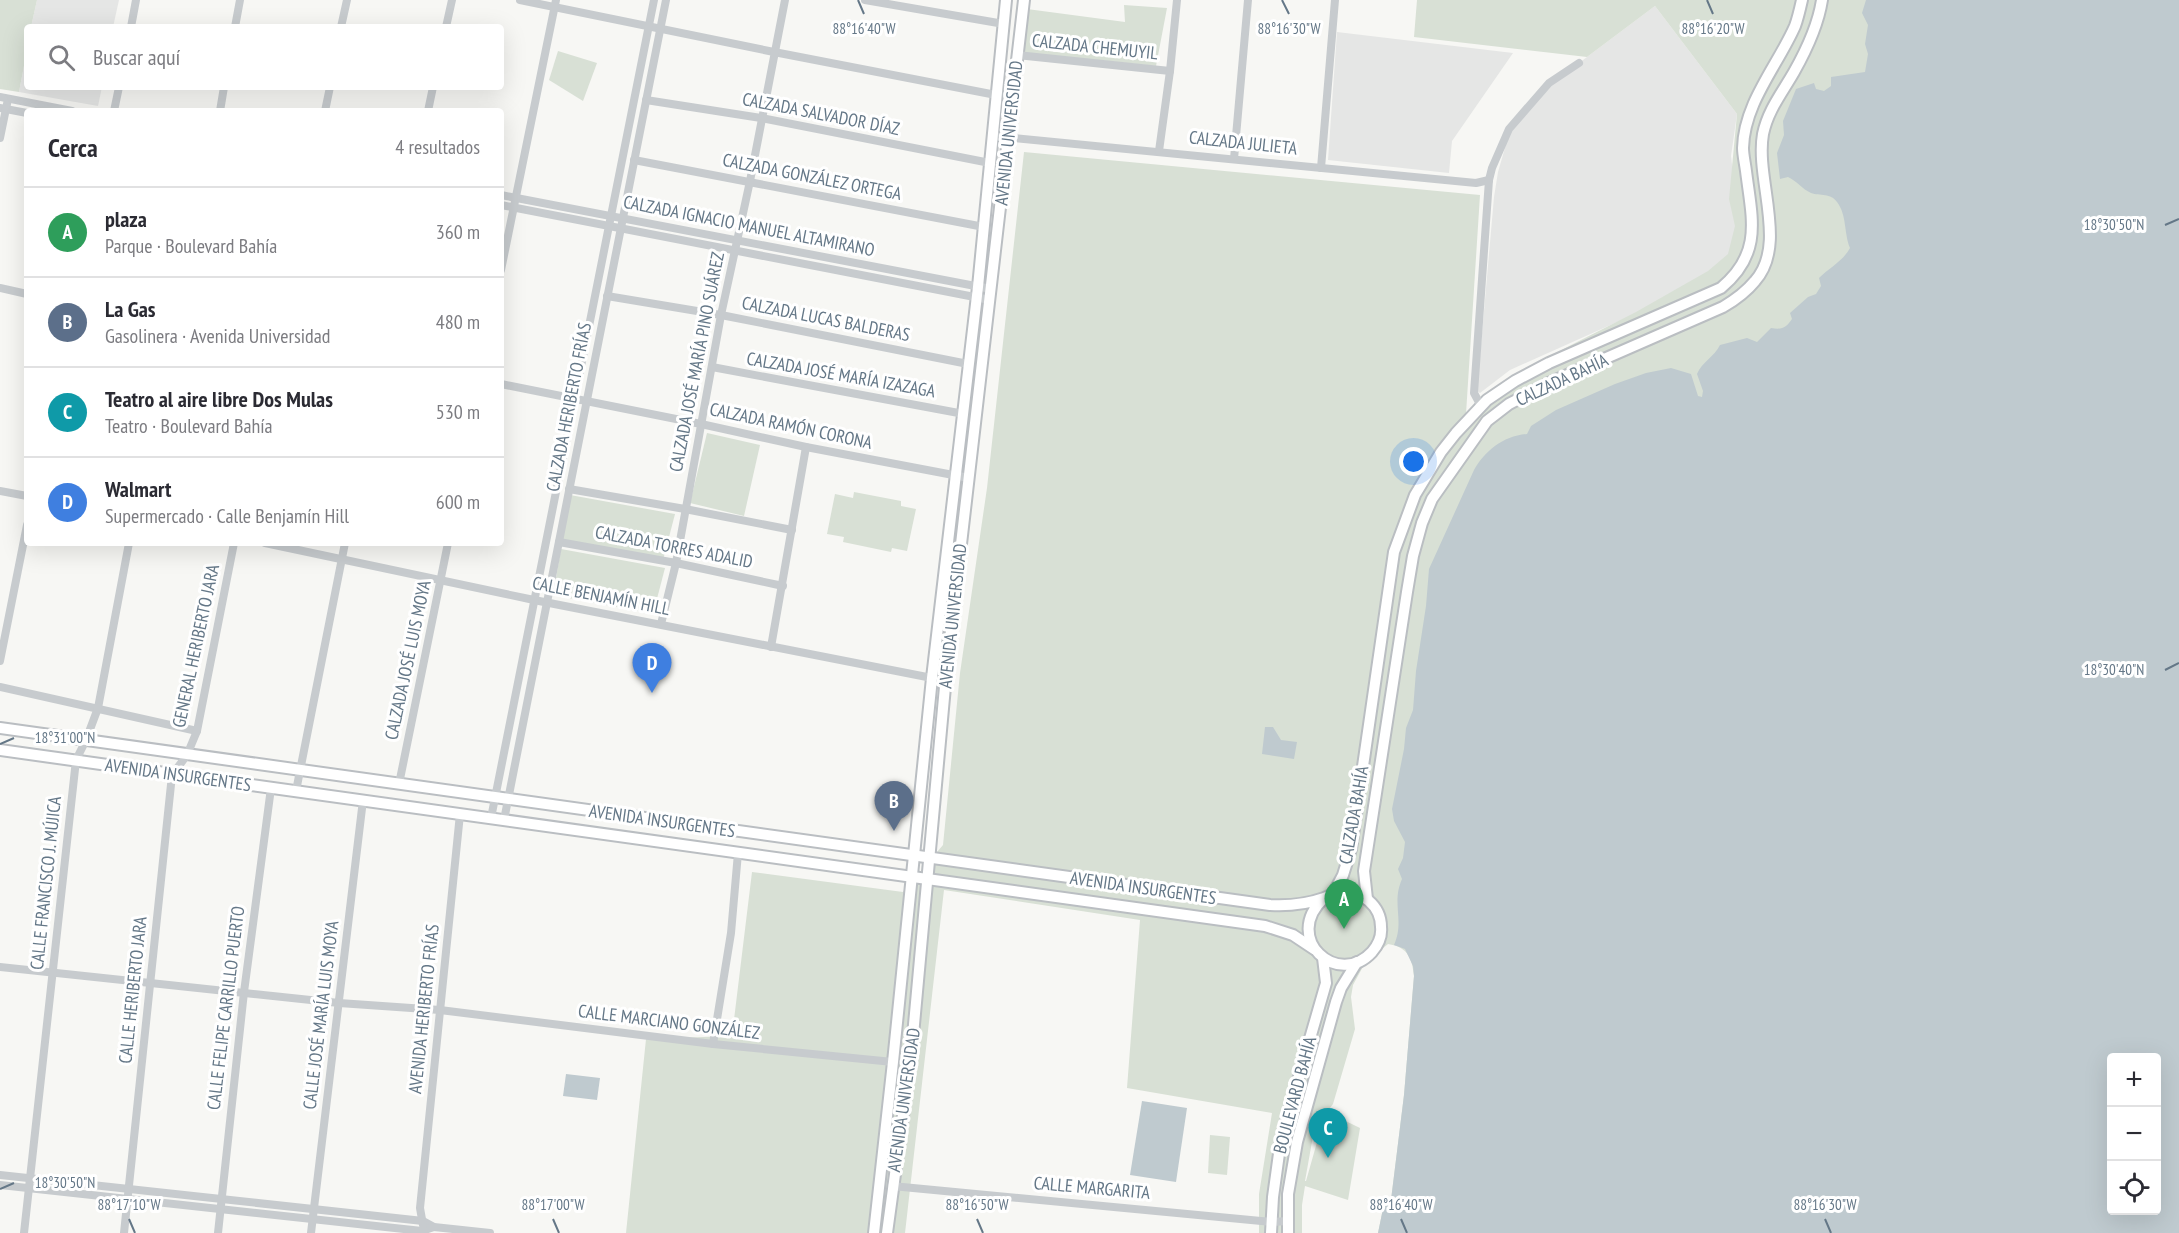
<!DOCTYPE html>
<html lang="es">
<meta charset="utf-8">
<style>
:root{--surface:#fff;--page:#f7f7f7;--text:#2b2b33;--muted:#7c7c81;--line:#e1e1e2;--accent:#1a73e8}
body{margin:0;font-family:"PT Sans Narrow",sans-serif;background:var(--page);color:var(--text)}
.controls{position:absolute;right:18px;bottom:18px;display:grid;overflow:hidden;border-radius:6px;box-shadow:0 6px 24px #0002}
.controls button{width:54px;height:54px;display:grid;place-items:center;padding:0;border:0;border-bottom:2px solid var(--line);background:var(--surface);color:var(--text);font:30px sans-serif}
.you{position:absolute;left:1414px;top:462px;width:21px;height:21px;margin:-15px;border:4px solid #fff;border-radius:50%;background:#1a73e8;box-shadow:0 0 0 9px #1a73e833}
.badge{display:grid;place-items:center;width:39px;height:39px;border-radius:50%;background:var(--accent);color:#fff;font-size:20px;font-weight:700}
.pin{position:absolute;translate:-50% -50px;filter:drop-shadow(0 2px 3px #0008)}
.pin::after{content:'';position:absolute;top:32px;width:21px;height:18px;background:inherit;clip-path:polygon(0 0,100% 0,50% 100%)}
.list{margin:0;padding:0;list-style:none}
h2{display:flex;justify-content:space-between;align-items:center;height:78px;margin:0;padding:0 24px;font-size:26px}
h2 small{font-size:20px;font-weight:400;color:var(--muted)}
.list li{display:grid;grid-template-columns:39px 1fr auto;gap:18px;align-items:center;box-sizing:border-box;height:90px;padding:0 24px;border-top:2px solid var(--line)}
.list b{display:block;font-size:22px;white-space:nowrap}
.list p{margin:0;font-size:20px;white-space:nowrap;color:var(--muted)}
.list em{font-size:20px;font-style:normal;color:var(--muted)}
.icon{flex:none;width:33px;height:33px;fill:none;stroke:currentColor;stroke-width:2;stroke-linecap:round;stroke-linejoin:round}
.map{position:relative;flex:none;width:2179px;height:1233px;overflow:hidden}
.search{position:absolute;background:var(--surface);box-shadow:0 6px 24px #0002;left:24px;top:24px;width:480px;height:66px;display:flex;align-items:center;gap:15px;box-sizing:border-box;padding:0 21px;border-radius:6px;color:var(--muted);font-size:22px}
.panel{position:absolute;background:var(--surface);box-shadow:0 6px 24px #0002;left:24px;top:108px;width:480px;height:438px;border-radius:6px}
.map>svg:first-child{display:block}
.built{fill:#e5e6e5}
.green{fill:#d8e0d5;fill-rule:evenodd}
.water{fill:#bfcacf;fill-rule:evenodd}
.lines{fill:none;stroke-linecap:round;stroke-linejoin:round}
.major-casing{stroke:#babec2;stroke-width:14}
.minor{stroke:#c7cbce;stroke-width:8}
.major{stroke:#fff;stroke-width:10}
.ticks{fill:none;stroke:#647787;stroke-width:2}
.labels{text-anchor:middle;stroke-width:6;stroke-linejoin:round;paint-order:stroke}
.street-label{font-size:18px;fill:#647787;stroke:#fff}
.ticks-label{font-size:15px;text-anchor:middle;fill:#647787;stroke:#fff;stroke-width:6;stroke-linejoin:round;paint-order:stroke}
</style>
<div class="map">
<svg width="2179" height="1233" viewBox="0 0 2179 1233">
<rect width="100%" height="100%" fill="#f7f7f4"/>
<g class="built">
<polygon points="37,0 119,0 113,27 31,27"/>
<polygon points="1655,6 1737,114 1731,156 1740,229 1729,260 1644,310 1510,370 1480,393 1477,391 1494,197 1498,172 1509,134 1551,84"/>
<polygon points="1337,32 1513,53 1452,141 1449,173 1328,160"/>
<polygon points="27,50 27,87 102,87 98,106 19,92"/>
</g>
<g class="green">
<polygon points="0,0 37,0 31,27 27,27 27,50 19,92 0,89"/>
<path d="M1417,0H2179V1233H1378L1385,1199L1391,1200L1404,1095L1414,976C1412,958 1408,947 1388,944L1365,963L1353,985L1351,997L1355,1029L1333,1104L1327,1112L1360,1128L1348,1200L1305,1186L1302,1205V1233H1259V1194L1272,1113L1127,1088L1140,920L944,890L905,1233H626L646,1039L732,1036L752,872L903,892L943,845L960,673L987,488L1024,152L1480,195L1466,414L1522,370L1636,312L1708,271L1728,254L1735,226L1729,199L1737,114L1655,6L1587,57L1414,37ZM2112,1058H2156V1210H2112ZM1325,1114L1306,1181H1305L1313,1136Z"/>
<polygon points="1124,5 1167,8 1156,66 1019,52 1027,9 1125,22"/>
<polygon points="558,51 597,63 583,101 549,80"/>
<polygon points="707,433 760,445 744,516 690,503"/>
<polygon points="854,492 901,501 901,506 916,509 907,551 892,548 891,552 843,542 844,537 827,534 835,494 853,498"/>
<polygon points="570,495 675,514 662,564 562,541"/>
<polygon points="561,549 665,568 653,614 553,595"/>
<polygon points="1210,1135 1230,1137 1227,1175 1208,1173"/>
</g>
<g class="water">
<path d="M1866,0H2179V1233H1378L1385,1199L1391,1200L1404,1095L1414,976L1413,966L1405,949L1394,945C1405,920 1391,904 1402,879L1398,869L1403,858L1405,842L1394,821L1392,809L1404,749L1406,728L1413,710L1416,671L1426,606L1429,569L1474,470C1485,451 1503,436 1527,434L1531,426L1556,410L1615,384L1646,373L1671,368L1691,374L1698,396L1702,397L1703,391L1697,374C1702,362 1714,357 1720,345L1747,338L1757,342L1771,328C1782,330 1786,328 1792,319L1790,313L1808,297L1816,294L1821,286L1819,278C1829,268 1843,261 1850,248C1844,234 1847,215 1837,202C1831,193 1820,196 1811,193C1802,189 1797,181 1788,177L1780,179L1777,153L1784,135L1783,121L1796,89L1814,83L1816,89L1824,91L1831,86V77L1865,72L1868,54L1865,44L1868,25L1862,13ZM2112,1058H2156V1210H2112Z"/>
<polygon points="1265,727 1273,727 1281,740 1297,742 1294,759 1262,754"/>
<polygon points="566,1074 600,1078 597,1100 563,1096"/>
<polygon points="1142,1101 1187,1108 1176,1182 1130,1175"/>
</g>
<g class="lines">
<g class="major-casing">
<g id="major">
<path d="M0,728L1270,905C1288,906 1307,904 1324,898C1330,896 1335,892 1341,892C1362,890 1381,906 1381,927C1382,936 1378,945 1372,952C1338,989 1281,938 1324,898"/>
<polyline points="0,750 1265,926 1293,935 1314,949"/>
<path d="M1333,894L1343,875L1351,849L1394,552L1415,495L1441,452L1456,433L1487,400L1515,381L1549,363L1721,288C1763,253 1752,219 1746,171C1745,163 1743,155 1743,148C1744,103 1778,65 1795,26C1798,18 1800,9 1802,0"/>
<path d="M1367,899L1364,871L1407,592L1413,556L1422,523L1432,499L1487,421L1509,404L1549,383L1723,307C1735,300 1746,292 1755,281C1788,244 1755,179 1763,134C1768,110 1782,93 1794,72C1807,49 1818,26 1822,0"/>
<polyline points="874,1233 893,1062 932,678 978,287 1006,0"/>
<polyline points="887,1233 911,1057 947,665 1024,0"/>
<polyline points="1271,1233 1273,1197 1281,1139 1324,990 1326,983 1323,958"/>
<polyline points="1288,1233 1288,1194 1297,1142 1336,1002 1341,988 1357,962"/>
</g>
</g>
<g class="minor">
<polyline points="520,0 774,52 996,95"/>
<polyline points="865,0 1004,24"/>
<polyline points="131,27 136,0"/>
<polyline points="235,27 240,0"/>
<polyline points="341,27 347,0"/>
<polyline points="446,27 452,0"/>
<polyline points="1017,55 1170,71"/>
<polyline points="0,97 72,111"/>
<polyline points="646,100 761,118 990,163"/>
<polyline points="0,108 27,113"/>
<polyline points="114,111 119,87"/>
<polyline points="220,111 224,87"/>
<polyline points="325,111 330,87"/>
<polyline points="428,111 433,87"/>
<polyline points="992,136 1476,183 1489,180"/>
<polyline points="0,138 8,99"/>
<polyline points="1159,151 1170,71 1177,0"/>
<polyline points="1234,159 1248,0"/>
<polyline points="634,160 984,227"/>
<polyline points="1321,168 1335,0"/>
<polyline points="501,195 991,289"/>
<polyline points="501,205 990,300"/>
<polyline points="501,270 556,0"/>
<polyline points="0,288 27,294"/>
<polyline points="607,296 721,315 968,364"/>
<polyline points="712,367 964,414"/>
<polyline points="501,384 701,424 806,447 969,478"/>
<polyline points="1481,406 1474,393 1489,180 1492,168 1509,129 1549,83 1579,63"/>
<polyline points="569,489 685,509 792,530"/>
<polyline points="0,491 27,496"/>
<polyline points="559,542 676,563 783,586"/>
<polyline points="265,543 534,600 932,678"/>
<polyline points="661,624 676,563 721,315 750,181 785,0"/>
<polyline points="771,647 806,447"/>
<polyline points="0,661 27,525"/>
<polyline points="0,687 197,731"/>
<polyline points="399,784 448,543"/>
<polyline points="296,791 345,543"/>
<polyline points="491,818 654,0"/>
<polyline points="504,820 666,0"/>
<polyline points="0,967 339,1003 440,1010 713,1044 893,1062"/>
<polyline points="713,1044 731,933 738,853"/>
<polyline points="0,1175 423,1221 434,1227 490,1233"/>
<polyline points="0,1185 422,1231 434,1227"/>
<polyline points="892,1186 1272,1222 1288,1221"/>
<polyline points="423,1225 420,1208 460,814"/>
<polyline points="24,1233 76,760 86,740 98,708 129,543"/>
<polyline points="124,1233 172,775 187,755 197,731 234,543"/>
<polyline points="218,1233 244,992 271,788"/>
<polyline points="311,1233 363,800"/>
</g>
<use href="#major" class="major"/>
</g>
<path class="ticks" d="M858,0L864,14M1282,0L1289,14M1707,0L1713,14M2165,225L2179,219M2165,670L2179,663M0,744L14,738M0,1189L14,1183M129,1219L135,1233M553,1219L559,1233M977,1219L983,1233M1401,1219L1407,1233M1825,1219L1831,1233"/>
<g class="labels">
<g class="street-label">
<text transform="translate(1095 47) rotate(6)" y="6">CALZADA CHEMUYIL</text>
<text transform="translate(821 114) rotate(11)" y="6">CALZADA SALVADOR DÍAZ</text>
<text transform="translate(1009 133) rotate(-84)" y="6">AVENIDA UNIVERSIDAD</text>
<text transform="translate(1243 143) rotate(6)" y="6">CALZADA JULIETA</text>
<text transform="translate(812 177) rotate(11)" y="6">CALZADA GONZÁLEZ ORTEGA</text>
<text transform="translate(749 226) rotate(11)" y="6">CALZADA IGNACIO MANUEL ALTAMIRANO</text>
<text transform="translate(826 319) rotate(11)" y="6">CALZADA LUCAS BALDERAS</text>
<text transform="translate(697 362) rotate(-79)" y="6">CALZADA JOSÉ MARÍA PINO SUÁREZ</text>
<text transform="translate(841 375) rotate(10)" y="6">CALZADA JOSÉ MARÍA IZAZAGA</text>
<text transform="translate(1562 380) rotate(-25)" y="6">CALZADA BAHÍA</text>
<text transform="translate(569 407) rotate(-79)" y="6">CALZADA HERIBERTO FRÍAS</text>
<text transform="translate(791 426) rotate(12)" y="6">CALZADA RAMÓN CORONA</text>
<text transform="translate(674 547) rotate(11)" y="6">CALZADA TORRES ADALID</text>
<text transform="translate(601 596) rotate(11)" y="6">CALLE BENJAMÍN HILL</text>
<text transform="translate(953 616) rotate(-84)" y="6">AVENIDA UNIVERSIDAD</text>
<text transform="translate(196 646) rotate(-78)" y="6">GENERAL HERIBERTO JARA</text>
<text transform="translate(408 660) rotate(-78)" y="6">CALZADA JOSÉ LUIS MOYA</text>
<text transform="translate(178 775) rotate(8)" y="6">AVENIDA INSURGENTES</text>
<text transform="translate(1354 815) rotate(-80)" y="6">CALZADA BAHÍA</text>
<text transform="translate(662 821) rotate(8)" y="6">AVENIDA INSURGENTES</text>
<text transform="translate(46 883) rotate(-84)" y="6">CALLE FRANCISCO J. MÚJICA</text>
<text transform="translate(1143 888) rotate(8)" y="6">AVENIDA INSURGENTES</text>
<text transform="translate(133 990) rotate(-84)" y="6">CALLE HERIBERTO JARA</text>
<text transform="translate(226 1008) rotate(-83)" y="6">CALLE FELIPE CARRILLO PUERTO</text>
<text transform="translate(424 1009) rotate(-84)" y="6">AVENIDA HERIBERTO FRÍAS</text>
<text transform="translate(321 1015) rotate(-83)" y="6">CALLE JOSÉ MARÍA LUIS MOYA</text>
<text transform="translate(669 1022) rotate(7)" y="6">CALLE MARCIANO GONZÁLEZ</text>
<text transform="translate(1295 1095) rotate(-75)" y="6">BOULEVARD BAHÍA</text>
<text transform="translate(904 1100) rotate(-82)" y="6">AVENIDA UNIVERSIDAD</text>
<text transform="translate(1092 1188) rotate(5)" y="6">CALLE MARGARITA</text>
</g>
</g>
<g class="ticks-label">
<text x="1713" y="34">88°16'20"W</text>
<text x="864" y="34">88°16'40"W</text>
<text x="1289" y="34">88°16'30"W</text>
<text x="2114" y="230">18°30'50"N</text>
<text x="2114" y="675">18°30'40"N</text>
<text x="65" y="743">18°31'00"N</text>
<text x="65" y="1188">18°30'50"N</text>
<text x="129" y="1210">88°17'10"W</text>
<text x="553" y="1210">88°17'00"W</text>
<text x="977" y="1210">88°16'50"W</text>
<text x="1401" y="1210">88°16'40"W</text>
<text x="1825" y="1210">88°16'30"W</text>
</g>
</svg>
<div class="controls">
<button>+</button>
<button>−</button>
<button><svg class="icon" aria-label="locate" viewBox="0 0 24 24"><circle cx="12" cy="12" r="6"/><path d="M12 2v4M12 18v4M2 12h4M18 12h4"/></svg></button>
</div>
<div class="you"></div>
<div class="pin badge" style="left:1344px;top:929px;background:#2e9e5b">A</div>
<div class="pin badge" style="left:894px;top:831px;background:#5c6f8a">B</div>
<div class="pin badge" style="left:1328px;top:1158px;background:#0f9aa8">C</div>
<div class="pin badge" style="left:652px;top:693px;background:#3f7fe0">D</div>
<div class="search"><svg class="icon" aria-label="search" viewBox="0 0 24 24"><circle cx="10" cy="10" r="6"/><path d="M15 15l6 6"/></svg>Buscar aquí</div>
<section class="panel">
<h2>Cerca<small>4 resultados</small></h2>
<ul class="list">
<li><span class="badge" style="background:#2e9e5b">A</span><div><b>plaza</b><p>Parque · Boulevard Bahía</p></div><em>360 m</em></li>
<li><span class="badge" style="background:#5c6f8a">B</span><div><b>La Gas</b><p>Gasolinera · Avenida Universidad</p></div><em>480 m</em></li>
<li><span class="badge" style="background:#0f9aa8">C</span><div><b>Teatro al aire libre Dos Mulas</b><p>Teatro · Boulevard Bahía</p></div><em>530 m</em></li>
<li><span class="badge" style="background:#3f7fe0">D</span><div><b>Walmart</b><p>Supermercado · Calle Benjamín Hill</p></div><em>600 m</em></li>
</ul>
</section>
</div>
